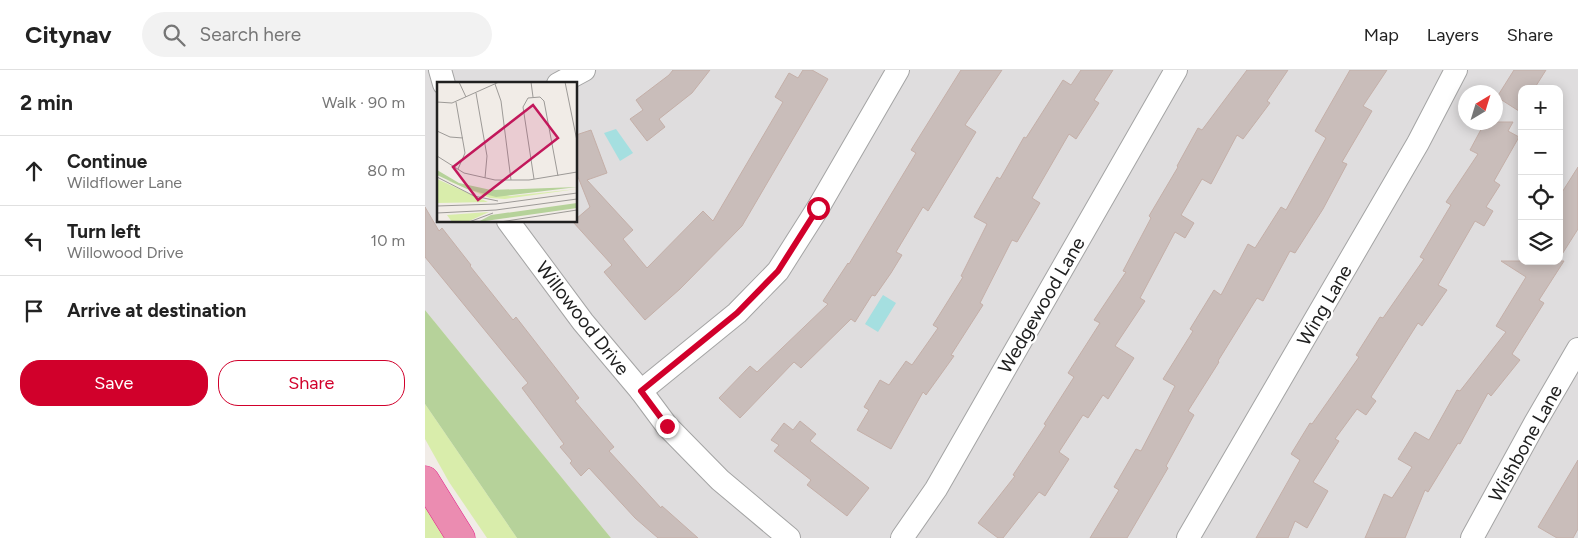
<!DOCTYPE html>
<meta charset="utf-8">
<style>
:root{--surface:#fff;--page:#f2f2f2;--text:#222;--muted:#767676;--line:#e0e0e0;--accent:#d1002b}
body{margin:0;font-family:Figtree,sans-serif;background:var(--page);color:var(--text)}
.controls{position:absolute;right:15px;top:15px;display:grid;overflow:hidden;border-radius:10px;box-shadow:0 2px 12px #0003}
.controls button{width:45px;height:45px;display:grid;place-items:center;padding:0;border:0;border-bottom:1px solid var(--line);background:var(--surface);color:var(--text);font:25px sans-serif}
.compass{position:absolute;left:1033px;top:15px;width:45px;height:45px;border-radius:50%;background:var(--surface);box-shadow:0 2px 12px #0003;rotate:38deg}
.stop{position:absolute;width:15px;height:15px;margin:-11px;border:4px solid #d1002b;border-radius:50%;background:#fff}
.stop.end{background:#d1002b;border-color:#fff;box-shadow:0 1px 5px #0008}
.list{margin:0;padding:0;list-style:none}
h2{display:flex;justify-content:space-between;align-items:center;height:65px;margin:0;padding:0 20px;font-size:21px}
h2 small{font-size:16px;font-weight:400;color:var(--muted)}
.list li{display:grid;grid-template-columns:32px 1fr auto;gap:15px;align-items:center;box-sizing:border-box;height:70px;padding:0 20px;border-top:1px solid var(--line)}
.list b{display:block;font-size:19px;white-space:nowrap}
.list p{margin:0;font-size:16px;white-space:nowrap;color:var(--muted)}
.list em{font-size:16px;font-style:normal;color:var(--muted)}
.actions{display:flex;gap:10px;padding:15px 20px}
.actions a{flex:1;padding:11px 0;border:1px solid var(--accent);border-radius:20px;text-align:center;font-size:18px;color:var(--accent)}
.actions .main{background:var(--accent);color:#fff}
.icon{flex:none;width:28px;height:28px;fill:none;stroke:currentColor;stroke-width:2;stroke-linecap:round;stroke-linejoin:round}
.map{position:relative;flex:none;width:1153px;height:468px;overflow:hidden}
header{display:flex;align-items:center;gap:30px;box-sizing:border-box;height:70px;padding:0 25px;background:var(--surface);border-bottom:1px solid var(--line)}
header strong{font-size:24px}
nav{display:flex;gap:28px;margin-inline-start:auto;font-size:18px}
.search{width:350px;height:45px;background:var(--page);display:flex;align-items:center;gap:12px;box-sizing:border-box;padding:0 18px;border-radius:28px;color:var(--muted);font-size:19px}
main{display:flex}
aside{flex:1;background:var(--surface)}
.map>svg:first-child{display:block}
.residential{fill:#dfddde;fill-rule:evenodd}
.grass{fill:#d9edab}
.forest{fill:#b6d29a}
.water{fill:#a5dfe0}
.building{fill:#c9bdba;stroke:#c4afa8}
.lines{fill:none;stroke-linecap:round;stroke-linejoin:round}
.minor-casing{stroke:#a4a4a4;stroke-width:24}
.motorway-casing{stroke:#e3208b;stroke-width:29}
.minor{stroke:#fff;stroke-width:22}
.motorway{stroke:#eb8cb1;stroke-width:28}
.route{stroke:#d1002b;stroke-width:6}
.labels{text-anchor:middle;stroke-width:4.5;stroke-linejoin:round;paint-order:stroke}
.street-label{font-size:19px;fill:#202020;stroke:#fff}
.inset-road{fill:none;stroke:#9d9a97;stroke-width:1}
.view{fill:#c2185b;fill-opacity:0.15;stroke:#c2185b;stroke-width:2.5}
.inset-edge{fill:none;stroke:#202020;stroke-width:2.5}
</style>
<header>
<strong>Citynav</strong>
<div class="search"><svg class="icon" aria-label="search" viewBox="0 0 24 24"><circle cx="10" cy="10" r="6"/><path d="M15 15l6 6"/></svg>Search here</div>
<nav><a>Map</a><a>Layers</a><a>Share</a></nav>
</header>
<main>
<aside>
<h2>2 min<small>Walk · 90 m</small></h2>
<ul class="list">
<li><svg class="icon" aria-label="ahead" viewBox="0 0 24 24"><path d="M12 20V5M6 11l6-6 6 6"/></svg><div><b>Continue</b><p>Wildflower Lane</p></div><em>80 m</em></li>
<li><svg class="icon" aria-label="left" viewBox="0 0 24 24"><path d="M17 20v-9H6M10 6l-5 5 5 5"/></svg><div><b>Turn left</b><p>Willowood Drive</p></div><em>10 m</em></li>
<li><svg class="icon" aria-label="arrive" viewBox="0 0 24 24"><path d="M6 21V4h12l-3 4 3 4H6"/></svg><div><b>Arrive at destination</b></div></li>
</ul>
<div class="actions"><a class="main">Save</a><a>Share</a></div>
</aside>
<div class="map">
<svg width="1153" height="468" viewBox="0 0 1153 468">
<rect width="100%" height="100%" fill="#f1ece7"/>
<path class="residential" d="M0,0H1153V468H186L0,240ZM14,14H151V151H14ZM1097,19H1134V191H1097ZM1040,22H1070V52H1040Z"/>
<g class="grass">
<polygon points="0,334 92,468 62,468 24,412 0,369"/>
<polygon points="0,427 25,468 0,468"/>
</g>
<polygon class="forest" points="0,240 186,468 92,468 0,334"/>
<g class="water">
<polygon points="191,59 208,83 195,91 179,63"/>
<polygon points="458,225 471,233 453,262 440,254"/>
</g>
<g class="building">
<polygon points="248,0 285,0 267,23 234,49 240,57 222,71 205,49 218,40 211,30 244,5"/>
<polygon points="378,0 387,0 403,9 317,156 255,219 220,250 179,202 187,195 148,152 151,151 151,149 165,137 151,102 151,65 166,60 182,103 162,110 208,160 198,169 222,198 278,141 288,151 358,32 350,27 364,3 373,8"/>
<polygon points="536,0 577,0 540,55 551,62 503,141 498,137 471,182 477,185 466,203 450,226 447,225 430,252 426,249 376,298 369,292 315,348 294,328 325,296 332,302 403,234 398,231 423,193 424,194 491,83 486,80"/>
<polygon points="656,0 688,0 669,30 674,33 651,69 644,64 607,128 615,133 592,172 587,170 555,233 558,235 526,285 529,286 501,325 498,322 466,379 432,360 444,340 439,337 455,310 464,315 481,291 487,295 513,258 508,255 538,207 536,206 562,154 549,147 572,107 575,109 599,67 601,68 638,10 646,15"/>
<polygon points="822,0 863,0 842,31 845,33 818,69 812,65 786,114 777,109 756,145 769,153 760,168 750,162 715,228 720,231 690,276 709,288 683,329 678,325 663,348 658,345 634,382 644,389 620,426 614,422 578,468 573,468 553,453 590,406 588,405 621,355 619,354 649,307 643,303 675,253 669,250 701,202 698,201 726,148 724,146 753,97 752,96 773,58 777,60"/>
<polygon points="925,0 962,0 938,36 947,41 917,92 922,94 898,139 870,183 865,181 838,231 832,228 793,291 794,292 763,341 769,345 741,396 743,398 702,468 665,468 694,420 689,417 711,379 716,381 750,316 738,309 768,261 765,259 789,220 796,225 823,174 830,178 856,137 861,140 901,68 890,61"/>
<polygon points="1089,0 1121,0 1109,19 1097,19 1097,43 1072,27"/>
<polygon points="1060,52 1088,52 1083,61 1094,67 1069,111 1075,115 1061,137 1068,141 1059,156 1050,151 1013,215 1022,220 997,256 993,253 946,327 951,331 941,345 932,339 910,369 914,371 888,412 903,421 882,458 870,451 863,468 831,468 875,390 866,384 885,353 887,354 934,287 931,285 955,247 958,248 999,189 995,187 1026,135 1021,132 1053,84 1045,80"/>
<polygon points="1153,97 1153,159 1134,189 1134,127"/>
<polygon points="0,137 14,161 17,158 46,195 45,196 88,250 91,247 154,328 150,331 189,377 184,381 236,438 237,436 273,468 233,468 210,448 164,398 156,406 145,393 147,391 135,377 139,374 97,318 103,313 0,187"/>
<polygon points="1076,191 1139,191 1114,230 1119,233 1087,284 1095,290 1066,326 1063,323 1035,374 1033,373 1003,422 1000,420 980,468 940,468 959,424 967,428 987,397 973,389 990,362 1004,370 1032,320 1035,321 1081,262 1071,256 1101,207"/>
<polygon points="375,351 391,364 385,371 444,418 422,446 382,415 386,410 349,381 354,375 346,370 359,353 368,360"/>
<polygon points="1153,390 1153,459 1148,468 1132,468 1113,457"/>
</g>
<g class="lines">
<g class="minor-casing">
<g id="minor">
<polyline points="15,0 19,14"/>
<polyline points="133,14 159,0"/>
<polyline points="83,151 158,252 216,321 242,356 295,410 364,468"/>
<polyline points="216,321 312,243 353,201 393,138 473,0"/>
<polyline points="477,468 511,419 751,0"/>
<polyline points="763,468 993,73 1031,0"/>
<polyline points="1047,468 1110,353 1153,279"/>
</g>
</g>
<g class="motorway-casing">
<polyline id="motorway" points="0,410 36,468"/>
</g>
<use href="#minor" class="minor"/>
<use href="#motorway" class="motorway"/>
</g>
<g class="lines">
<polyline class="route" points="242,356 216,321 312,243 353,201 393,138"/>
</g>
<g class="labels">
<g class="street-label">
<text transform="translate(616 235) rotate(-60)" y="7">Wedgewood Lane</text>
<text transform="translate(899 235) rotate(-60)" y="7">Wing Lane</text>
<text transform="translate(158 248) rotate(52)" y="7">Willowood Drive</text>
<text transform="translate(1100 373) rotate(-61)" y="7">Wishbone Lane</text>
</g>
</g>
<g transform="translate(12 12)">
<rect width="140" height="140" fill="#f1ece7"/>
<path d="M0,97L51,120L0,121ZM9,98L73,114L140,107L68,117L53,116ZM52,130L30,140H15L10,133Z" fill="#d9edab"/>
<path d="M0,88L22,101L54,108L140,105L59,115L30,107L0,93ZM140,121V126L41,140L54,133Z" fill="#b6d29a"/>
<path class="inset-road" d="M22,0L29,15M94,0L96,15M128,0L140,59M58,2L64,19L74,98M39,11L50,74L48,96M0,20L15,21L62,0M19,20L28,71L21,87M0,49L13,55L26,56M0,74L27,91L58,98H92L140,90M0,95L37,114L61,119M97,97L86,25L91,16L103,15L107,19L121,94M0,124L59,122L140,111M0,131L59,128L140,117M32,140L56,131M63,140L140,128"/>
<path class="view" d="M96,23L121,56L41,118L16,85Z"/>
<rect width="140" height="140" class="inset-edge"/>
</g>
</svg>
<div class="controls">
<button>+</button>
<button>−</button>
<button><svg class="icon" aria-label="locate" viewBox="0 0 24 24"><circle cx="12" cy="12" r="6"/><path d="M12 2v4M12 18v4M2 12h4M18 12h4"/></svg></button>
<button><svg class="icon" aria-label="layers" viewBox="0 0 24 24"><path d="M12 4l9 5-9 5-9-5zM3 14l9 5 9-5"/></svg></button>
</div>
<svg class="compass" viewBox="-18 -18 36 36"><path d="M0-13l5 13h-10z" fill="#e53935"/><path d="M0 13l5-13h-10z" fill="#767676"/></svg>
<div class="stop" style="left:393px;top:138px"></div>
<div class="stop end" style="left:242px;top:356px"></div>
</div>
</main>
